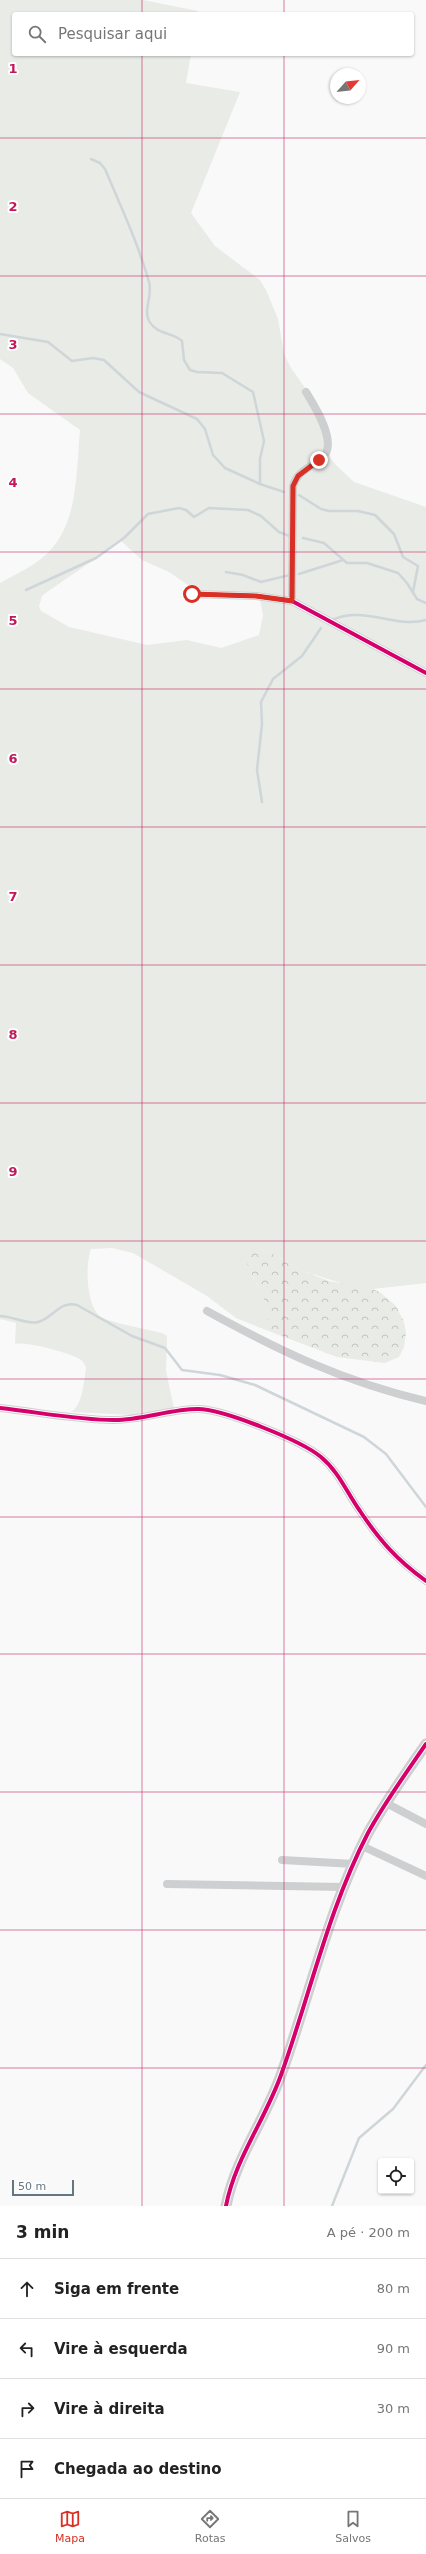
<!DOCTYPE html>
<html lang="pt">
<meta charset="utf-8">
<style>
:root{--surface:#fff;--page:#f6f6f6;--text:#222;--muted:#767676;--line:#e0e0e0;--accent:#d93025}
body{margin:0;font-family:"DejaVu Sans",sans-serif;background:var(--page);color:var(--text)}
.controls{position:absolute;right:12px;bottom:12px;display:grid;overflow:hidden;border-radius:4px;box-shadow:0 1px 3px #0004}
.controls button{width:36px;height:36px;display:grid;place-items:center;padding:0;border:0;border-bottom:1px solid var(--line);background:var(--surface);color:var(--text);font:20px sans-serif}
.compass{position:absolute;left:330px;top:68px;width:36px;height:36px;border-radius:50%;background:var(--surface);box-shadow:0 1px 3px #0004;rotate:63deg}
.scale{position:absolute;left:12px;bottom:10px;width:62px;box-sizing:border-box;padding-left:4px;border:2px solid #657683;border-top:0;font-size:11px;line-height:14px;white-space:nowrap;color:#657683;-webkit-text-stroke:3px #fff;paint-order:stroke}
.stop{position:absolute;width:12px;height:12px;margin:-9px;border:3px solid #d93025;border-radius:50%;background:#fff}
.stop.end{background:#d93025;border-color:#fff;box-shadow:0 1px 4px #0008}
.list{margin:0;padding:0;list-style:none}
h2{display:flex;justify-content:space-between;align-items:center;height:52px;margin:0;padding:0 16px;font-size:17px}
h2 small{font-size:13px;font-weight:400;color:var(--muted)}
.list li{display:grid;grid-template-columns:26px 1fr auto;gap:12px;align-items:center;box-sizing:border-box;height:60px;padding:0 16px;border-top:1px solid var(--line)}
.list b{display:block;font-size:15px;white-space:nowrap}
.list em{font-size:13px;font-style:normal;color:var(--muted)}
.icon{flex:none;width:22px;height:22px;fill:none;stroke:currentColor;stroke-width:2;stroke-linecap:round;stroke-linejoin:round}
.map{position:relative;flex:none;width:426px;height:2206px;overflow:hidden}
.search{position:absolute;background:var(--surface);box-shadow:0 1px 3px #0004;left:12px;right:12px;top:12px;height:44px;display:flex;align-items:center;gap:10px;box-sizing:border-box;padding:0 14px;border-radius:4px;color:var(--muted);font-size:15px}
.sheet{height:292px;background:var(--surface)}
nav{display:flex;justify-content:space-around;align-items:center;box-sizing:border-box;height:56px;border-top:1px solid var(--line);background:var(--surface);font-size:11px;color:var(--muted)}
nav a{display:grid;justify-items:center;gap:2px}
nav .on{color:var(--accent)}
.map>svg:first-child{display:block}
.grass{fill:#e8ebe6;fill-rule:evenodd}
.forest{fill:url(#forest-crowns)}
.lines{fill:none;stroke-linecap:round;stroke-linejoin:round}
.stream{stroke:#ced6d9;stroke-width:2.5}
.minor{stroke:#cecfd0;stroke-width:8}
.tertiary{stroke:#cecfd0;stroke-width:11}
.cycleway-casing{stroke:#fff;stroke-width:6}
.cycleway{stroke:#d6006c;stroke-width:4}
.route{stroke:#d93025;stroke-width:5}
.grid{fill:none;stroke:#c2185b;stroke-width:1;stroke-opacity:0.55}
.grid-label{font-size:13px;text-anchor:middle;font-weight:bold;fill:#c2185b;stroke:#fff;stroke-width:4;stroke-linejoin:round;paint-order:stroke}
</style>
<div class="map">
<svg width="426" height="2206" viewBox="0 0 426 2206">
<defs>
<pattern id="forest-crowns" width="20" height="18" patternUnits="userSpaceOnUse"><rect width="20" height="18" fill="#e8ebe6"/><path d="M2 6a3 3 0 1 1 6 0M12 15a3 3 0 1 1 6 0" fill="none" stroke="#c0c3c0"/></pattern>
</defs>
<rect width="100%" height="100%" fill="#f9f9f9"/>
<path class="grass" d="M0,0H143L198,11V14H14V54H191L186,83L240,92L191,213L215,246L260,280L266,290L278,319L284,354L291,368L324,415L330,458L336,465L354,482L426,507V1283L373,1289L357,1288L303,1271L271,1253L259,1249L251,1273C260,1292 274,1308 266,1330L236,1318L207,1296L133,1253L112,1248L91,1249C85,1265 86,1306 101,1317C108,1322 150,1330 162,1333L167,1336L166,1371L174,1408L132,1415L71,1412C83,1405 84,1380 86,1368C85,1365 84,1362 81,1360C72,1353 25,1341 15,1344L16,1323L0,1319V583C14,575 30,568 42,558C79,529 76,473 80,430L28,393L13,368L0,359ZM121,541L142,560L169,572L198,592L259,595L263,615L259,635L221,648L187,640L147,645L69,627L41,611L39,606L42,596L47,592Z"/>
<path class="forest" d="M259,1249L271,1253L303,1271L329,1281L373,1289L381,1293L396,1306L404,1322L406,1333L404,1347L399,1357L385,1363L337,1357L266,1330C275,1304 253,1284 246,1260L249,1252Z"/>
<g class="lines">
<g class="stream">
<path d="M91,159L100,163L105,169C121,207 138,243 149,282C153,296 143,309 149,321C157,335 172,332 182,341L184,360L190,370L197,372L222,373L253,392L264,441L260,459V484"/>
<polyline points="0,334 48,342 72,361 93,358 104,360 139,392 197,419 205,429 213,455 225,468 260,484 284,492"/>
<polyline points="299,495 321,509 329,511 358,511 375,515 394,534 403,557 418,566 413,592"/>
<polyline points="303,538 324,543 347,563 367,563 398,573 407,583 417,599 426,603"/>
<polyline points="226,572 243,575 261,582 290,575"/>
<polyline points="299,574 343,560"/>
<polyline points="26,590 96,558 124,538 148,514 179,508 186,510 194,517 209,508 248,510 261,516 279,532 292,537"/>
<path d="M332,620C363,605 396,629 426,620"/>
<polyline points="262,802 257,770 262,724 261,702 273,679 302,656 321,628"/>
<path d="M0,1316C12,1316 27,1325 38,1322C52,1319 60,1300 77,1305L132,1336L165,1348L182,1370L220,1375L255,1385L364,1437L386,1454L426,1507"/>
<polyline points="332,2206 359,2138 393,2109 426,2065"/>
</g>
<g class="minor">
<polyline points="192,594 256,596 292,601 426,673"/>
<path d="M292,601L293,486C298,469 313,467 324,456C337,441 314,405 306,392"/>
<path d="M207,1311C280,1351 344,1382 426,1401"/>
<path d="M0,1408C38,1412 76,1420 114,1420C143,1420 170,1409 198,1409C223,1409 302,1441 321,1457C339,1472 347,1493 360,1511C380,1541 397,1560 426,1581"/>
<polyline points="386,1803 426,1824"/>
<polyline points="362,1846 426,1876"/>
<polyline points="282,1860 354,1864"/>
<polyline points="167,1884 344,1887"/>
</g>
<path class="tertiary" d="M226,2206C235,2159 265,2120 281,2075C310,1995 328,1910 368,1833C385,1802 406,1773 426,1744"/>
<g class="cycleway-casing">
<g id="cycleway">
<polyline points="192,594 256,596 292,601 426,673"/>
<path d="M0,1408C38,1412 76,1420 114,1420C143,1420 170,1409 198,1409C223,1409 302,1441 321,1457C339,1472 347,1493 360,1511C380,1541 397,1560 426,1581"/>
<path d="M226,2206C235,2159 265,2120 281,2075C310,1995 328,1910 368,1833C385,1802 406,1773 426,1744"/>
</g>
</g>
<use href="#cycleway" class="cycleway"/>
</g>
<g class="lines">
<polyline class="route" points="192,594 256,596 292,601 293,486 298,476 319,460"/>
</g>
<path class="grid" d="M142,0V14M284,0V14M142,54V2206M284,54V2206M0,138H426M0,276H426M0,414H426M0,552H426M0,689H426M0,827H426M0,965H426M0,1103H426M0,1241H426M0,1379H426M0,1517H426M0,1654H426M0,1792H426M0,1930H426M0,2068H426"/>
<g class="grid-label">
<text x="13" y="73">1</text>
<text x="13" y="211">2</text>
<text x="13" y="349">3</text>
<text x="13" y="487">4</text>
<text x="13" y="625">5</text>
<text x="13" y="763">6</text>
<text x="13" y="901">7</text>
<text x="13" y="1039">8</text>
<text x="13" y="1176">9</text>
</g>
</svg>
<div class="controls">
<button><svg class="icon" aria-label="locate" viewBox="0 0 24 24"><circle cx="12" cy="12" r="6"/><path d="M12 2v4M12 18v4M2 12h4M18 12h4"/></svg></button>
</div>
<svg class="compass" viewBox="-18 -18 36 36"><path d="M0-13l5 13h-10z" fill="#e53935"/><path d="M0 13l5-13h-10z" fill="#767676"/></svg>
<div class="scale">50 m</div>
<div class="stop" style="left:192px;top:594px"></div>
<div class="stop end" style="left:319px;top:460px"></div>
<div class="search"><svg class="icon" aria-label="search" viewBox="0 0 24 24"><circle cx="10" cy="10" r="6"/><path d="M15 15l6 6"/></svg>Pesquisar aqui</div>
</div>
<section class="sheet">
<h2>3 min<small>A pé · 200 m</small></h2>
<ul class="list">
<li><svg class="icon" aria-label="ahead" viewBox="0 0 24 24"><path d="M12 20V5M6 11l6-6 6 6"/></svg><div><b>Siga em frente</b></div><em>80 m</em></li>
<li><svg class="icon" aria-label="left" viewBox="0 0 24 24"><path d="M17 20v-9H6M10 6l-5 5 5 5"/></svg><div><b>Vire à esquerda</b></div><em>90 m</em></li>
<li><svg class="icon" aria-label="right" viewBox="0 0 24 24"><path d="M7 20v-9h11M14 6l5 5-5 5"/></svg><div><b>Vire à direita</b></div><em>30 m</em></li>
<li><svg class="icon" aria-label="arrive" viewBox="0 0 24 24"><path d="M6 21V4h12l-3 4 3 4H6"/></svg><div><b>Chegada ao destino</b></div></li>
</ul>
</section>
<nav>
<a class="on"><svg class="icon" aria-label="map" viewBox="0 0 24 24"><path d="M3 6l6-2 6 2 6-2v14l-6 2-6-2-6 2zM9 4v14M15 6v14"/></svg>Mapa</a>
<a><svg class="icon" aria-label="directions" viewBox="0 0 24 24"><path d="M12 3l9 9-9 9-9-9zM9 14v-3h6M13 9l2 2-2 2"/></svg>Rotas</a>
<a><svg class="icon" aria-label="saved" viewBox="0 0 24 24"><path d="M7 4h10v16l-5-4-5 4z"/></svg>Salvos</a>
</nav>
